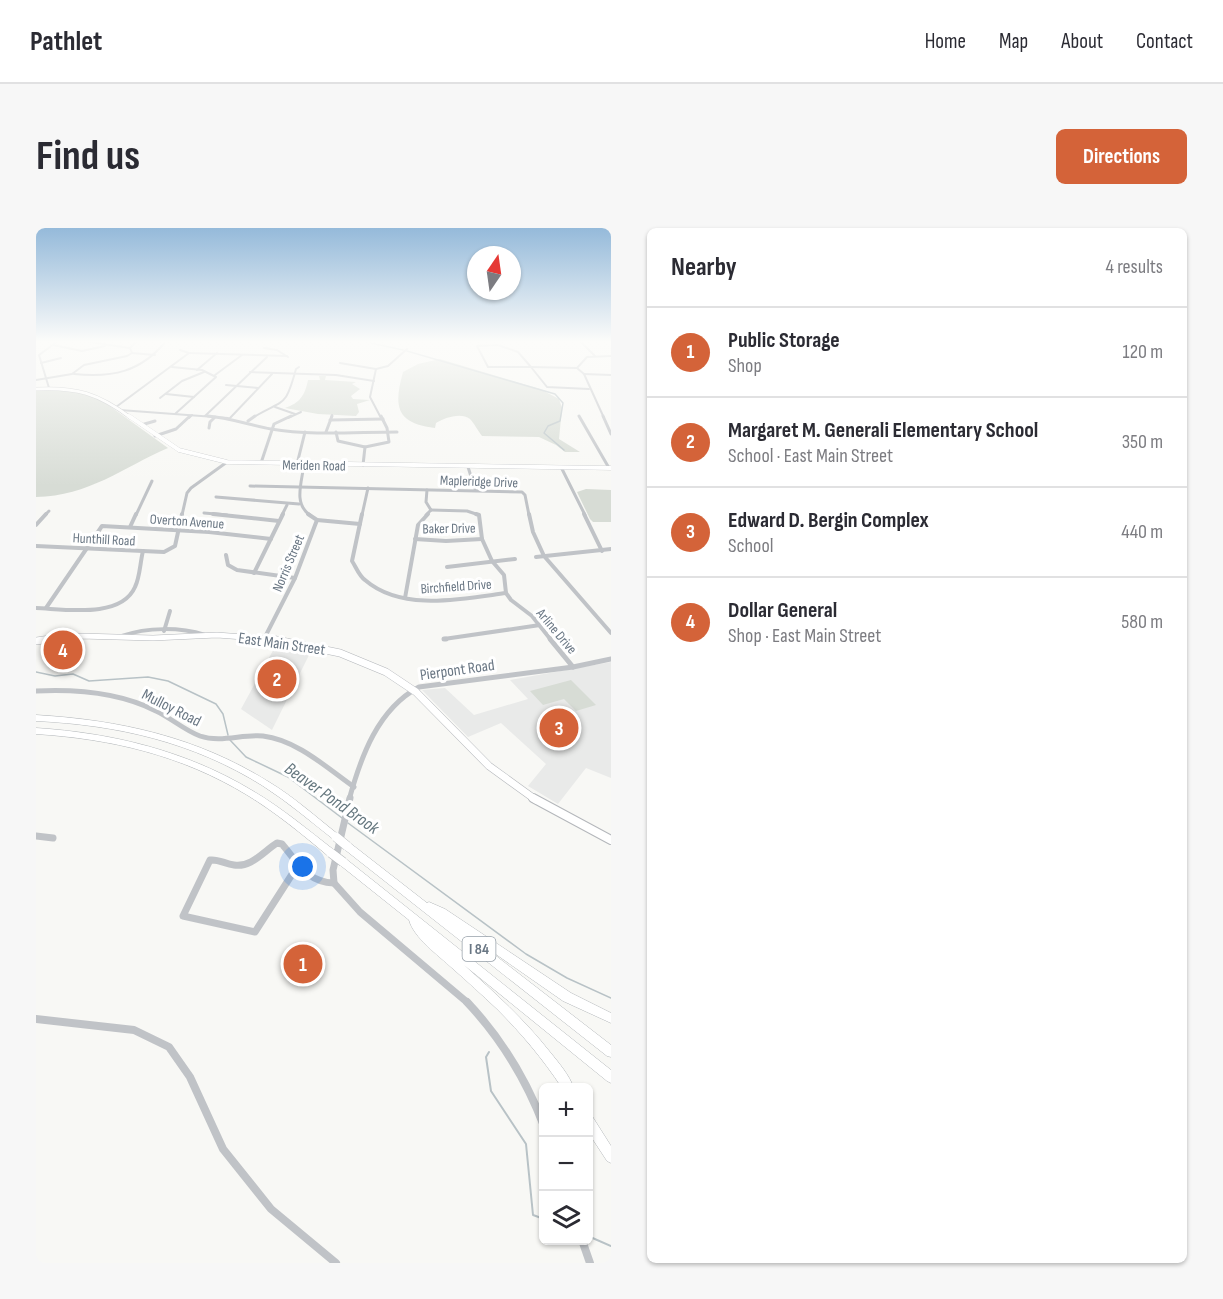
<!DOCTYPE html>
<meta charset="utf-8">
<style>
:root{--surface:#fff;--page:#f7f7f7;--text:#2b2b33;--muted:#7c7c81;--line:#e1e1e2;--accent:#d46339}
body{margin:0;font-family:"Sofia Sans Condensed",sans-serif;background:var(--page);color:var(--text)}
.controls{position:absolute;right:18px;bottom:18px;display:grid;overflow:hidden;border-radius:9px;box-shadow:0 2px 4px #0004}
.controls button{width:54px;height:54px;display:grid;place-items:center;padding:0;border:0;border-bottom:2px solid var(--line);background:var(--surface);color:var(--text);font:30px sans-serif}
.compass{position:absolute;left:431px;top:18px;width:54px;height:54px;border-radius:50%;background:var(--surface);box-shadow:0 2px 4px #0004;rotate:13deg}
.you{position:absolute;left:267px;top:639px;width:21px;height:21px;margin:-15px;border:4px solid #fff;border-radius:50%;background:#1a73e8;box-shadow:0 0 0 9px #1a73e833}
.badge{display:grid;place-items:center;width:39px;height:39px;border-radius:50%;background:var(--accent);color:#fff;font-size:20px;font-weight:700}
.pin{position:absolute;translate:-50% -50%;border:3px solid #fff;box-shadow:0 2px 6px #0006}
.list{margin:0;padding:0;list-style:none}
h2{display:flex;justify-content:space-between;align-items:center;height:78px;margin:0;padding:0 24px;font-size:26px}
h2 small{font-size:20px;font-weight:400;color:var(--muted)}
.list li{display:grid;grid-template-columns:39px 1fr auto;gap:18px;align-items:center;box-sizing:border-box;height:90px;padding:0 24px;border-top:2px solid var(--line)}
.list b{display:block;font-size:22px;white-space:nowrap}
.list p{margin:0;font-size:20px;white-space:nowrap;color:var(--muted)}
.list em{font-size:20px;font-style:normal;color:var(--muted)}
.icon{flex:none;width:33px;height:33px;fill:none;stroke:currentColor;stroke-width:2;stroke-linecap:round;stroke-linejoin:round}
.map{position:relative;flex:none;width:575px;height:1035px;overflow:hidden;border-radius:9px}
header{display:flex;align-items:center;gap:36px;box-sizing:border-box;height:84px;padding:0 30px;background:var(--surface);border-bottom:2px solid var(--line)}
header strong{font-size:28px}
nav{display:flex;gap:33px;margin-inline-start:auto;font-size:21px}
.intro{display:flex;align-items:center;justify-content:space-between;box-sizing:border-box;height:144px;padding:0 36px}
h1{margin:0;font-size:42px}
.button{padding:15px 27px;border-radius:9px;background:var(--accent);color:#fff;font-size:21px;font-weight:700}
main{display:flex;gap:36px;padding:0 36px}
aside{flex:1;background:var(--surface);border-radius:9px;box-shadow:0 2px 4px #0004}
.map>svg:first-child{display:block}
.built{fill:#e9eae9}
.green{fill:#d7dcd5}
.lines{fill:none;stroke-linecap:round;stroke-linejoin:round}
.stream-far1{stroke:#b8c2c6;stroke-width:1.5}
.stream{stroke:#b8c2c6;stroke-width:2}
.major-far4-casing{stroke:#b4b7bb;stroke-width:4}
.major-far3-casing{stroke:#b4b7bb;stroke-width:4.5}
.major-far2-casing{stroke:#b4b7bb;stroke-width:6}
.major-far1-casing{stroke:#b4b7bb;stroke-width:8}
.major-casing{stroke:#b4b7bb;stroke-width:10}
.highway-casing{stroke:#b3b7ba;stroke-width:1}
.minor-far5{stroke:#c0c3c7;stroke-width:2}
.minor-far4{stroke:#c0c3c7;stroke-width:3}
.minor-far3{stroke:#c0c3c7;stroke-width:4}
.minor-far2{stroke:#c0c3c7;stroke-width:5}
.minor-far1{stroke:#c0c3c7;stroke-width:7}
.minor{stroke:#c0c3c7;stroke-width:8}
.major-far4{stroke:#fff;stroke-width:3}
.major-far3{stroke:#fff;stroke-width:4}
.major-far2{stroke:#fff;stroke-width:5}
.major-far1{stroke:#fff;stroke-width:7}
.major{stroke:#fff;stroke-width:8}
.highway{fill:#fff;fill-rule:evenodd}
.highway-bridge-casing{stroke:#b3b7ba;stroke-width:10;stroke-linecap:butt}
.highway-bridge{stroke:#fff;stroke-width:9}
.labels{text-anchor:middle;stroke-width:6;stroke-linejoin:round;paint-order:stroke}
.far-street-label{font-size:14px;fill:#6a7784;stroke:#fff}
.shield{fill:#fff;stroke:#97a0a9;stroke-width:1.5}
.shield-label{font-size:15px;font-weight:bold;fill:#6a7784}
.street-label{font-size:16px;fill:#6a7784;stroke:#fff}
.water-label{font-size:18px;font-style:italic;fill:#65777f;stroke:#fff}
</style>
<header>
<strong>Pathlet</strong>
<nav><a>Home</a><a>Map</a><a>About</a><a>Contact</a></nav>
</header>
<div class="intro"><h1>Find us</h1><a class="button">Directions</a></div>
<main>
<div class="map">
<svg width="575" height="1035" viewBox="0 0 575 1035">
<rect width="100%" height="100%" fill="#f8f8f5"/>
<g class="built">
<polygon points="240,417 276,421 236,502 205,481"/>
<polygon points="575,434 575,550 550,540 522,576 492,558 510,536 465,495 432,509 386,462 409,460 438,487 492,471 474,452"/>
</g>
<g class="green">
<path d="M404,131L504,161L523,171L526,180L523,211L544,224H529L520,217L503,209L446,208C442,203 438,195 434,191C425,184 408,190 400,195L399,200C361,195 357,180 367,144L382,136Z"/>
<path d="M283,148H290L289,152L320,154L316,156L324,161L315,168L317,171L334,172L321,176L323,184L320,188L282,186L249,180C264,175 269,167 272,152H284Z"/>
<path d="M15,161L57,166L132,220C86,240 53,268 0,269V163Z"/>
<polygon points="550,261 575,262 575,294 557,294 554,291 541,264"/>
<polygon points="535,452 560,477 540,483 528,471 507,477 494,463"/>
</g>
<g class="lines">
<g class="stream-far1">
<polyline points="335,113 335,115 367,122"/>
<polyline points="371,123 519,166 527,175 524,193 512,198 508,205 528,222"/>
<polyline points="0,444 19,448 37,446 53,453 112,449 132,453 180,476 187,486 192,507"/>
<polyline points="194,512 210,529 252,549 306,590"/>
<polyline points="312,595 490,726 531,750 575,770"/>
</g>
<g class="stream">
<polyline points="453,824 450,829 455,863 490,916 497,987 508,991"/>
<polyline points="552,1008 575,1018"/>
</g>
<g class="major-far4-casing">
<path id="major-far4" d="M0,161C40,159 62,165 95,190"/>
</g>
<g class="major-far3-casing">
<polyline id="major-far3" points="93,188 143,222 191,234 575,240"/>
</g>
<g class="major-far2-casing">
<polyline id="major-far2" points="5,412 44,408 117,410 181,407 247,412"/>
</g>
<g class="major-far1-casing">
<g id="major-far1">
<polyline points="236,411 304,425 350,444 380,464 453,538 500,572"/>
<polyline points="0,413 14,411"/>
</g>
</g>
<g class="major-casing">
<polyline id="major" points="497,570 575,612"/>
</g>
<g class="highway-casing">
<g id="highway">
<path d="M0,487C84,492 161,509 233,554C258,569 280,589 303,607L304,609L303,611L300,613L297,611C274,593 252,574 227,558C157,514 82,497 0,493Z"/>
<path d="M0,500C77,505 151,523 217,563C246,580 272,602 298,622L299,625L298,628L295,629L292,628C266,606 239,584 211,567C145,527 76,511 0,506Z"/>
<polygon points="311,614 314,615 391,675 393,674 409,681 535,765 575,785 575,795 527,773 438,711 575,817 575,829 571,828 308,621 307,618 308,615"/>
<path d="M307,630L310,631L575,842V855L571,853L428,737C458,764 489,792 514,824C523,835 533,847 538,860H526C507,831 485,805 461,781C446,767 431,753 416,740C402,727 378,710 373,692L304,637L303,634L304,631Z"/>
<polygon points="552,886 556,888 575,918 575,935 571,933 552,904"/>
</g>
</g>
<g class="minor-far5">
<polyline points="47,113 94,120"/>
<polyline points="544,113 559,128"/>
<polyline points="17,117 46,123 69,118"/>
<polygon points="462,117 482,124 495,139 452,139 441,118"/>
<polyline points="228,120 241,122 252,129"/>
<polyline points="96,125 119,127"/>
<polyline points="153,125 251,128"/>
<polyline points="5,135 25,130"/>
<polyline points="304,135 340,141 334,169 345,190"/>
<polyline points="136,139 166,142 180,149 139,186"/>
<polyline points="495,139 541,140"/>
<polyline points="495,139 511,159 553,161"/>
<polyline points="340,141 352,138 371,121"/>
<polyline points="161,142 181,125"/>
<polyline points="214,144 300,147 338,153"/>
<path d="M38,146C76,150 105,144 130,113"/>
<polyline points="548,146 575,147"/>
<polyline points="179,147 206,127"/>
<polyline points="0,152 36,146 48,137 91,128 96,125 94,120 101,113"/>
<polyline points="190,157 222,160"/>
<polyline points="13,160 3,127 22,113"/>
<polyline points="130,166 158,169"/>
<polyline points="124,170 146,153 168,144"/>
<polyline points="80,179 153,125 144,122"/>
<polyline points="239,179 259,186"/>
<polyline points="84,182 192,190"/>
<polyline points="169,188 231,129"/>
<polyline points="153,190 156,187"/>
<polyline points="194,190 236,146"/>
<path d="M216,190C249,170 249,181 260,141L263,139"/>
<polyline points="252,190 265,184"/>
<polyline points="295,190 296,187"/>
<polyline points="568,190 548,146 541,140 551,129 575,128"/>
</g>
<g class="minor-far4">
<path d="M172,188C194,190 214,197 235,201C276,208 320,204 361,204"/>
<polyline points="543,188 573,240"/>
<polyline points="567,188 575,206"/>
<polyline points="294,192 347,191"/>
<polyline points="212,193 219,188"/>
<polyline points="105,197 119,193"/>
<polyline points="173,200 174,194 179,189"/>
<polyline points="290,204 296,188"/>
<polyline points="300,204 302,213 329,219 353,214 351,200 345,188"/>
<polyline points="119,208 140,201 154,188"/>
<polyline points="225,235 238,196 255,188"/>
<polyline points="261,236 269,204"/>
<path d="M268,236C266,254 257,276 274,287"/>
<polyline points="327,237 329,219"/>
<polyline points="432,239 439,261"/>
<polyline points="525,239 549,287"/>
<polyline points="214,258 486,264 489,267 493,287"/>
<polyline points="391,262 390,274 395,282"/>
<polyline points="180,269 263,276"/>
<polyline points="395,282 431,283 443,287"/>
<polyline points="168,285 191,287"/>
<polyline points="9,287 13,283"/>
<polyline points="100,287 116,253"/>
<polyline points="146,287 151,265 155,260 191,234"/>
<polyline points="246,287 251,277"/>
<polyline points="326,287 332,260"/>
<polyline points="390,287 395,282"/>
</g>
<g class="minor-far3">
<polyline points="177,286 243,293"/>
<path d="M326,286L316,333C320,339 323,348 329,352C366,384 426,371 470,365"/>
<polyline points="440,286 443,287 446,311 456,333 468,347 470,365 475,372 496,388 515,412"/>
<polyline points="493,286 497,304 508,328 575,405"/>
<polyline points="548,286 566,323"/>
<polyline points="281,292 324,296"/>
<polyline points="0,297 10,286"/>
<polyline points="94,299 100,286"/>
<polyline points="379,311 410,313 446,311"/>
<polyline points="0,318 128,324 139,318 146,286"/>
<polyline points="190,327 192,337 201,342 259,350"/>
<polyline points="500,329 575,321"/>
<polyline points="411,339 479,331"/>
<polyline points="218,345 247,286"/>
<polyline points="369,370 382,297 392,286"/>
<path d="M0,380C28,381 85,391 99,359C104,349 104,335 107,323"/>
<polyline points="10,380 66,298 173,304 235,311"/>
<polyline points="128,403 134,383"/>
<path d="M86,408C111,399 144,399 169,407"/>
<polyline points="228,411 259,350 281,292 272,286"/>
<polyline points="408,411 504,397"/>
</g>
<g class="minor-far2">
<polyline points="408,411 410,411"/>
<polyline points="514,411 537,439"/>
<path d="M0,463C41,461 83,464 120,483C135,490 148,502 164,508C185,515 206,506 227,508C261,512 291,540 318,559"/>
<path d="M313,572C325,528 342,481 383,459L537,439L575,431"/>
</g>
<g class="minor-far1">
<polyline points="314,570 297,642 298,655 324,684 432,775"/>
<polyline points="0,608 17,610"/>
<path d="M262,637L219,704L147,688L174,632C183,631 189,636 198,637C215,640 228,623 241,615L246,616C262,635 271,654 298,655"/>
</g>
<g class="minor">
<path d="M431,774C465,810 490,851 508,898"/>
<polyline points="0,791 98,802 133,819 154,849 187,921 235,981 300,1035"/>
<polyline points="546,1012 554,1035"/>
</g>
<use href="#major-far4" class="major-far4"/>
<use href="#major-far3" class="major-far3"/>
<use href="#major-far2" class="major-far2"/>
<use href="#major-far1" class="major-far1"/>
<use href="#major" class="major"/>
<use href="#highway" class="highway"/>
<g class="highway-bridge-casing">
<g id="highway-bridge">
<polyline points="300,609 311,618"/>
<polyline points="295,625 307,634"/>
</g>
</g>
<use href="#highway-bridge" class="highway-bridge"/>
</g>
<linearGradient id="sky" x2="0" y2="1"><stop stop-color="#95bada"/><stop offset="0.44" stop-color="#fcfcfa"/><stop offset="1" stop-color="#fcfcfa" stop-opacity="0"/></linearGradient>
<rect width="575" height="258" fill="url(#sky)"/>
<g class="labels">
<g class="far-street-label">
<text transform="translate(278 237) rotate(1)" y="5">Meriden Road</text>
<text transform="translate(443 253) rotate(2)" y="5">Mapleridge Drive</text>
<text transform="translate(151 293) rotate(4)" y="5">Overton Avenue</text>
<text transform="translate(413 300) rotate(-1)" y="5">Baker Drive</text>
<text transform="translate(68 311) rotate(3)" y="5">Hunthill Road</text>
<text transform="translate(252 335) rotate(-67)" y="5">Norris Street</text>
<text transform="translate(420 358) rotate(-4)" y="5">Birchfield Drive</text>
<text transform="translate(521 403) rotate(50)" y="5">Arline Drive</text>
</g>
<rect class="shield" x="426.5" y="709" width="33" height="24" rx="4.5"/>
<g class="shield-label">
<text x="443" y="726">I 84</text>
</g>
<g class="street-label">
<text transform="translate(246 415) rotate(8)" y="6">East Main Street</text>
<text transform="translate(421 441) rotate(-8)" y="6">Pierpont Road</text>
<text transform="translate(136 479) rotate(27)" y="6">Mulloy Road</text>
</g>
<g class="water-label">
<text transform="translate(296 570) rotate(35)" y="6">Beaver Pond Brook</text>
</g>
</g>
</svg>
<div class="controls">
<button>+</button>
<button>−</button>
<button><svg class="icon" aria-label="layers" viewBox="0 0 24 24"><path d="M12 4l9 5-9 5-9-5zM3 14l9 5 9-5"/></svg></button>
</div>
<svg class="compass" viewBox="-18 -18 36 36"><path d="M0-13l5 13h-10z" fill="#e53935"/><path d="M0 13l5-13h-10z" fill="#7c7c81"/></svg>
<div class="you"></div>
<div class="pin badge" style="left:267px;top:736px">1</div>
<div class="pin badge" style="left:241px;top:451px">2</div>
<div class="pin badge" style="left:523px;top:500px">3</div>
<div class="pin badge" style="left:27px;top:422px">4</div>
</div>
<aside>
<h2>Nearby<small>4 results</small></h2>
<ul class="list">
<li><span class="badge">1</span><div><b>Public Storage</b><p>Shop</p></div><em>120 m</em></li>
<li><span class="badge">2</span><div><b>Margaret M. Generali Elementary School</b><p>School · East Main Street</p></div><em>350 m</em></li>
<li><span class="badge">3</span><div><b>Edward D. Bergin Complex</b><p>School</p></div><em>440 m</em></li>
<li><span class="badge">4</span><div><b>Dollar General</b><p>Shop · East Main Street</p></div><em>580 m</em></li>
</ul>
</aside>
</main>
